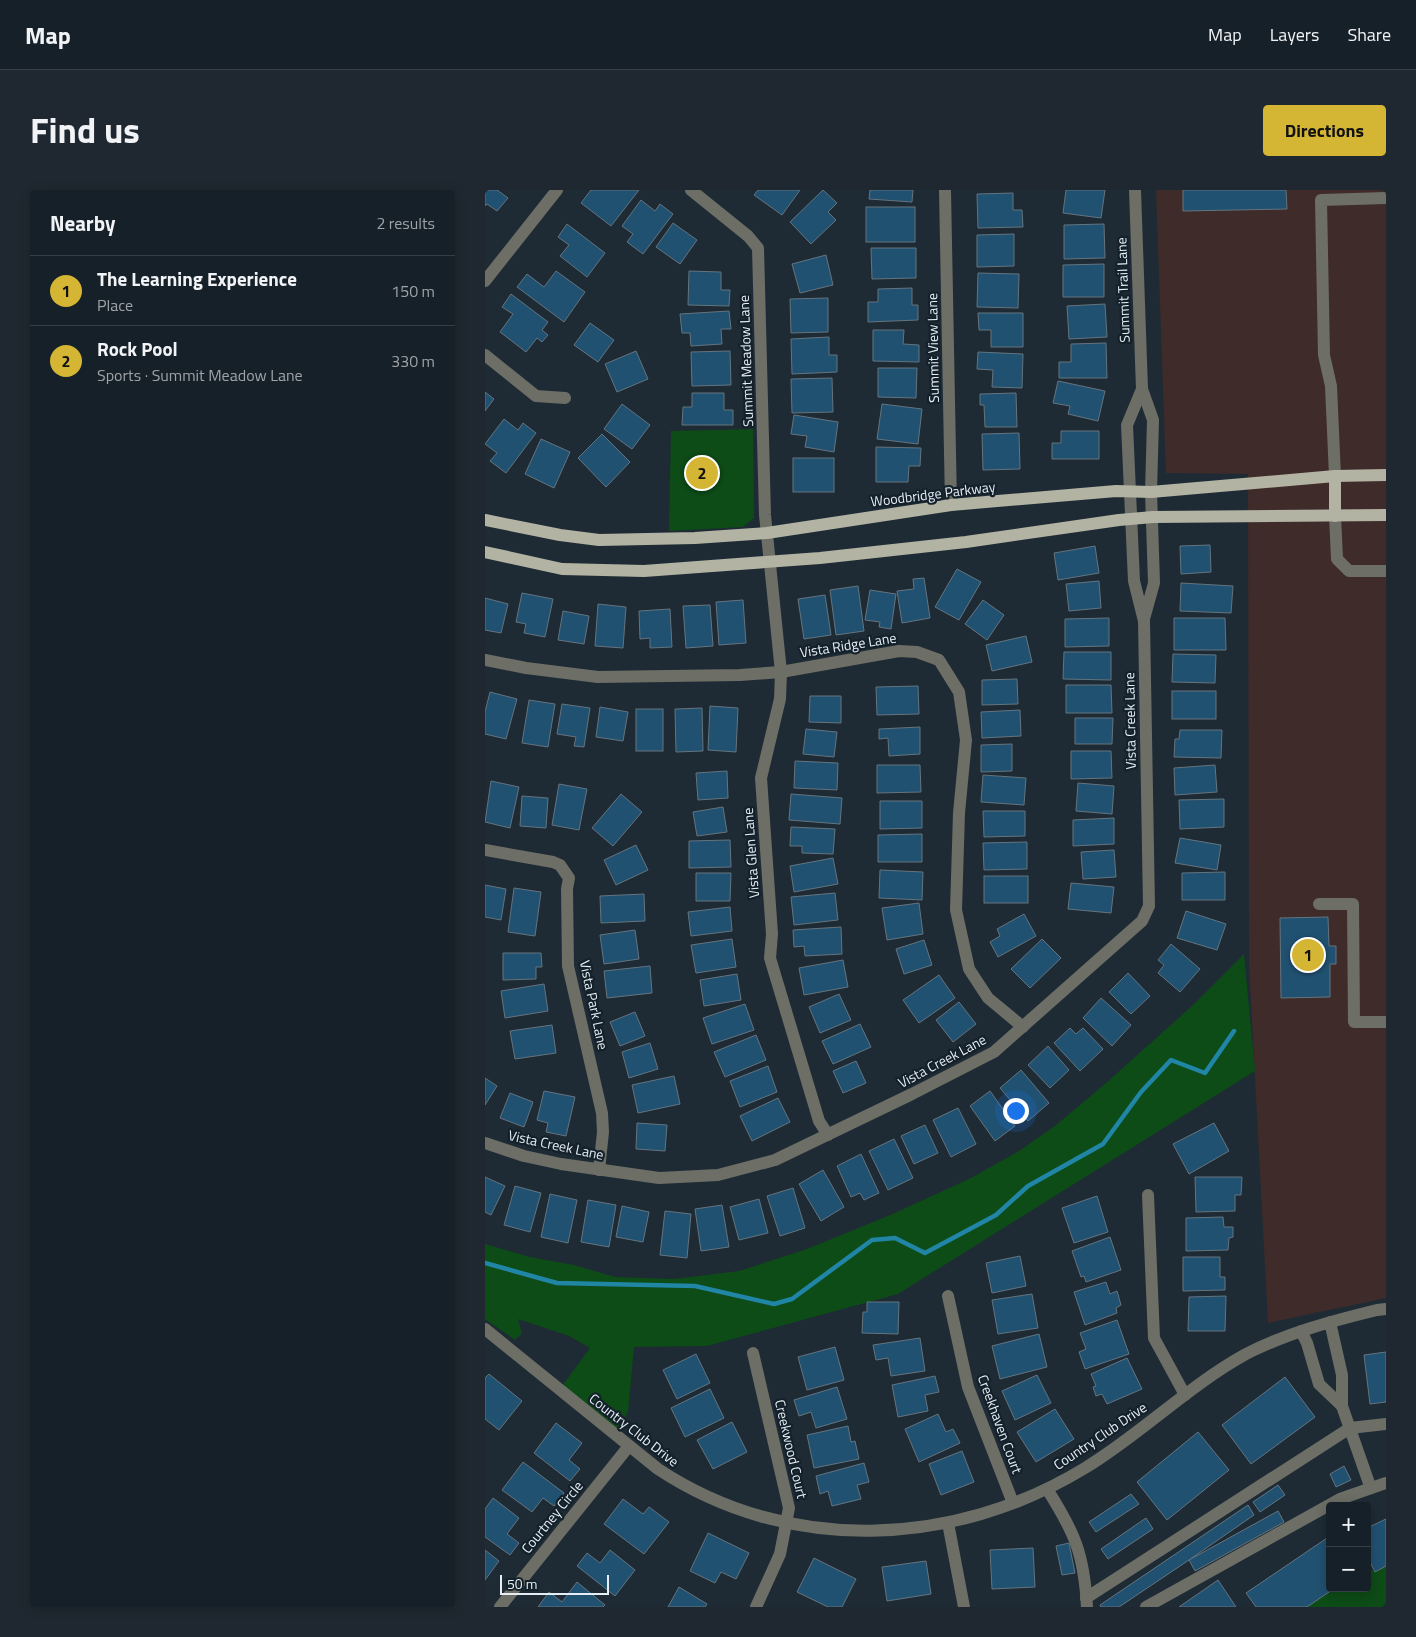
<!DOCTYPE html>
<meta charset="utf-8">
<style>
:root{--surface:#162028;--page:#1f2830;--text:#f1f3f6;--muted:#9ea3a8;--line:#353e45;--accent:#d5b534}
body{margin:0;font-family:"Titillium Web",sans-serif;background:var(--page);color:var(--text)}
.controls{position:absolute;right:15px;bottom:15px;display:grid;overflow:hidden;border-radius:5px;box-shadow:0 2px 12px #0003}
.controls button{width:45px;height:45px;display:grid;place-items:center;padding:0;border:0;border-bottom:1px solid var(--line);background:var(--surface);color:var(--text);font:25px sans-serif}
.scale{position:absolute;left:15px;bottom:12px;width:109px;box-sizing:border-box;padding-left:5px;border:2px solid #e6eef5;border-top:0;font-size:14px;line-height:18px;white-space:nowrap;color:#e6eef5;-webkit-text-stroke:4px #14212b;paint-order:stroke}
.you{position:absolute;left:530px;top:920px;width:18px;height:18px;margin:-12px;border:4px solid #fff;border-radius:50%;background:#1a73e8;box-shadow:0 0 0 8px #1a73e833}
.badge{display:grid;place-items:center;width:32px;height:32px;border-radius:50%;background:var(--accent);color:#111;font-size:16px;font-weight:700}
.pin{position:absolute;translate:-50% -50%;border:2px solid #fff;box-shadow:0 1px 5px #0006}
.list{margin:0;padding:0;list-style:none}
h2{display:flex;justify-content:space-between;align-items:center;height:65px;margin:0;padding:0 20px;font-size:21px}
h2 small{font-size:16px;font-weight:400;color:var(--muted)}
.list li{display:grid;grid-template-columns:32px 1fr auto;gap:15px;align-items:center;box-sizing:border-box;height:70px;padding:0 20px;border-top:1px solid var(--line)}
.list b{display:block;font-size:19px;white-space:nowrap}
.list p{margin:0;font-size:16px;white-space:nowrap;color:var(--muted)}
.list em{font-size:16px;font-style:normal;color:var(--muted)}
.map{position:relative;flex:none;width:901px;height:1417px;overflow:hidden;border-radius:5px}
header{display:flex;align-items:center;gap:30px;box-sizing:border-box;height:70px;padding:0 25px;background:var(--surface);border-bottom:1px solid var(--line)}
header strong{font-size:24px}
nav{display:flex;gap:28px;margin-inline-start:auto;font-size:18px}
.intro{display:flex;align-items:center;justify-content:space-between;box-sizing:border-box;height:120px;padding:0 30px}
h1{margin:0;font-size:35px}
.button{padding:12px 22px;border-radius:5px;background:var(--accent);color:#111;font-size:18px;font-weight:700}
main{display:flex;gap:30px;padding:0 30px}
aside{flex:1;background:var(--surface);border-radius:5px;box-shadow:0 2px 12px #0003}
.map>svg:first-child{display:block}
.commercial{fill:#3f2b2a}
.green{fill:#0d4b17}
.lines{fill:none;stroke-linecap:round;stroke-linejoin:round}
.stream{stroke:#2185a6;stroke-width:4.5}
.building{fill:#215171;stroke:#64747f}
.minor{stroke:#6d6e66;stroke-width:12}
.major{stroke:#b2b3a3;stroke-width:12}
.labels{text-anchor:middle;stroke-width:4.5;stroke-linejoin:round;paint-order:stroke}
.street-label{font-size:14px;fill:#e6eef5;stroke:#14212b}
</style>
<header>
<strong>Map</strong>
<nav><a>Map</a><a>Layers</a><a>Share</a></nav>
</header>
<div class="intro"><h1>Find us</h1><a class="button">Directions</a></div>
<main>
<aside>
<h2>Nearby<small>2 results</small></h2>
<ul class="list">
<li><span class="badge">1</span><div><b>The Learning Experience</b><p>Place</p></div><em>150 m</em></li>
<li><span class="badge">2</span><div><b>Rock Pool</b><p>Sports · Summit Meadow Lane</p></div><em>330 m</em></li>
</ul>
</aside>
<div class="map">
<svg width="901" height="1417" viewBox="0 0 901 1417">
<rect width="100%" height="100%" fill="#1e2b35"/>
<polygon class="commercial" points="671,0 901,0 901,1108 783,1133 764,775 763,284 681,283"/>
<g class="green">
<polygon points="268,239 269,328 258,337 184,341 186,241"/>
<polygon points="759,764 770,881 413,1104 222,1156 149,1157 143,1222 131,1246 74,1200 105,1158 84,1146 33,1129 37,1143 30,1150 0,1129 0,1054 45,1067 89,1075 130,1087 189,1089 254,1081 322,1059 410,1023 486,988 534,961 570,936 621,893 708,815"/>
<polygon points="901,1373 901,1413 898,1417 817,1417 854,1398 882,1398 882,1383"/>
</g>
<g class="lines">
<polyline class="stream" points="0,1073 72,1093 210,1096 289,1114 307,1109 387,1050 410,1048 440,1063 511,1025 543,996 618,954 656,902 686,870 720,883 749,841"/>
</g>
<g class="building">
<polygon points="0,0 12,0 23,8 12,21 2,14 0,16"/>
<polygon points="106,0 154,0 126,36 96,13"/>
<polygon points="273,0 315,0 297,25 269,5"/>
<polygon points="338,0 352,13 343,22 351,30 326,54 305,32"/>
<polygon points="385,0 428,0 427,12 384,9"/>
<polygon points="581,0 620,0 616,28 578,23"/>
<polygon points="698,0 801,0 802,19 698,21"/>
<polygon points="528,3 528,20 537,20 538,37 493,38 492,4"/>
<polygon points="156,10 170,21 175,14 188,24 158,64 142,52 148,44 137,36"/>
<rect x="381" y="17" width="49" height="35"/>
<polygon points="188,33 212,50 195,74 171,57"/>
<polygon points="82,34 120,63 102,87 75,66 84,55 73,47"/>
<polygon points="619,34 620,68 579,69 579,35"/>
<polygon points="529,44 529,76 492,77 492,45"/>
<polygon points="386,58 431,58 431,88 387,89"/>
<polygon points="341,65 348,95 315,103 307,74"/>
<polygon points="619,74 619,107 578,107 578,75"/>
<polygon points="71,81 100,102 79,132 32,97 42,84 59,97"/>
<polygon points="204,81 236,82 236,100 245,100 244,116 203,115"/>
<polygon points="493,83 534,84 533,118 492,117"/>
<polygon points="427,98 427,115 433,115 433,130 383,132 383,112 393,112 393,99"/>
<polygon points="26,104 63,132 57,140 63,145 57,152 52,148 41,162 15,142 28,124 17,117"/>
<polygon points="343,108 343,142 306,143 305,109"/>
<polygon points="620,114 622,147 584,149 582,116"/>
<polygon points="244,121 246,139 236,139 237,154 206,156 205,143 197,143 195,124"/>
<polygon points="493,123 538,123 538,157 506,157 506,140 494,140"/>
<polygon points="105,133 129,150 113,172 89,155"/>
<polygon points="388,140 419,140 418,154 434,155 434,172 388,171"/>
<polygon points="344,147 344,165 352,165 352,182 307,184 306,149"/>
<polygon points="621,153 622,188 574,188 574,172 586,172 586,154"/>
<polygon points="151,161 163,189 132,202 120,174"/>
<polygon points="245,161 246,195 207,196 206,162"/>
<polygon points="493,162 538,164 537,198 507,197 508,180 492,179"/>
<polygon points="393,178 432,178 431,208 393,207"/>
<polygon points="347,188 348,222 307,223 306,189"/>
<polygon points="573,191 620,201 613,231 583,224 585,216 568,213"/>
<polygon points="0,202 9,209 0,221"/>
<polygon points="207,203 239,203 239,220 248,220 248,235 197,235 198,217 207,217"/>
<polygon points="531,203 532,237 500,237 499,215 495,215 495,204"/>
<polygon points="137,214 165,235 147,259 119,239"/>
<polygon points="397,214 437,219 433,254 392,249"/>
<polygon points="309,225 353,232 349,262 320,257 322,246 306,244"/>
<polygon points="19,229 33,240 38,233 51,243 21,283 5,271 12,263 0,254"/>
<polygon points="576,241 614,241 614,269 567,269 567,253 576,253"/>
<polygon points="534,243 535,279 498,280 497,244"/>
<polygon points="117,244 145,272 121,297 93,268"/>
<polygon points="56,249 85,262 69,298 40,284"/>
<polygon points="391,257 436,258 435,276 424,276 423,292 391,292"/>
<rect x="308" y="268" width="41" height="34"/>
<polygon points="725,355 726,382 696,384 695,356"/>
<polygon points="610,356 614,383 573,390 569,363"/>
<polygon points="472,379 496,392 474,430 450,417"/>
<polygon points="439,388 445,428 417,433 412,401 429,399 428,389"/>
<polygon points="614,391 616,418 584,421 581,394"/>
<polygon points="696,393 748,396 746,423 695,421"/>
<polygon points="373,396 379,441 351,445 345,400"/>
<polygon points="385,400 411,404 406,439 394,437 395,432 380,430"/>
<polygon points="37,403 68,409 60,447 39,443 41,434 31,432"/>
<polygon points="340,405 346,445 319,449 313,409"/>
<polygon points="0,408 23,414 16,443 0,440"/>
<polygon points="258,410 261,453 234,455 231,412"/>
<polygon points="498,410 519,425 502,450 480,434"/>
<polygon points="113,414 141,417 138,458 110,456"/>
<polygon points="225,415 228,456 201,458 198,416"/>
<polygon points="185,419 187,457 165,458 165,448 155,449 154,421"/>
<polygon points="78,421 104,426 99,454 73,450"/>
<polygon points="624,428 624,456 580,457 580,429"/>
<polygon points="689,428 740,428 741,460 689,460"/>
<polygon points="541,446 547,472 507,481 501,455"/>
<polygon points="579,462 626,462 626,490 578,489"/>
<polygon points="688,464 731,465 730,493 687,492"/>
<polygon points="532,489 533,514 497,515 497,490"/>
<polygon points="581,495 626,495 627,523 581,523"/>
<polygon points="433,496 434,524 392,525 391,497"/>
<rect x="687" y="501" width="44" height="28"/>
<polygon points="5,502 32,509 21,549 0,544 0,522"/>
<polygon points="325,506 356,506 356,533 324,532"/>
<polygon points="44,510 70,514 63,557 37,553"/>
<polygon points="77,514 105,518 99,557 89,556 91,547 72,544"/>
<polygon points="225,516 253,518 251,562 223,560"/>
<polygon points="115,517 143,522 138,551 111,547"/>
<polygon points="217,518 218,561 191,562 190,519"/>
<rect x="151" y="519" width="27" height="42"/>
<polygon points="535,520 536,546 497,548 496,522"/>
<polygon points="590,528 628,528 627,554 590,554"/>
<polygon points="435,537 435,564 404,566 403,548 394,549 394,539"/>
<polygon points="321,539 352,542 349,567 318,564"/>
<polygon points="695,540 737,540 736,568 689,567 690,549 694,549"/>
<polygon points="527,554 527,581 496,582 496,555"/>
<polygon points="586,561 626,561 627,588 586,589"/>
<polygon points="310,571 353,573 352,600 309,598"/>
<polygon points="392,575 435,575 436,602 392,603"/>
<polygon points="730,575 732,602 690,605 689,578"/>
<polygon points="242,581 243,608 213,610 211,583"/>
<polygon points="498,585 541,588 539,615 496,612"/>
<polygon points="6,591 34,597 25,638 0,632"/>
<polygon points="593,593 629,596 627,624 591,621"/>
<polygon points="74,594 102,599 94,640 67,635"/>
<polygon points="136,604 157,622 128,656 107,638"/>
<polygon points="306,604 357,608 355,634 304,630"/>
<polygon points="37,606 63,608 61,638 35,636"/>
<polygon points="739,609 739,637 695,639 694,610"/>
<polygon points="395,611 437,611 437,638 395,639"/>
<polygon points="238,617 242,642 212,646 208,622"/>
<polygon points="498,621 540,621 540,646 499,647"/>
<polygon points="629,628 629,654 588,656 588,630"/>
<polygon points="306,637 350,639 348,664 317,663 317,656 305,656"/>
<polygon points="437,644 437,672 393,672 393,645"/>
<polygon points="695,648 736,655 732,680 690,673"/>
<polygon points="245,650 246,677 204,678 204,651"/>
<polygon points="542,652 542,679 499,680 498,653"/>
<polygon points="151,655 163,680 131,695 119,670"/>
<polygon points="629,660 631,687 598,689 596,662"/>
<polygon points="348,668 353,694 309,702 305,676"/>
<polygon points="395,680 438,682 437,710 394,708"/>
<polygon points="740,682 740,710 697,710 697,683"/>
<polygon points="211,683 246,683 245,711 211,711"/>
<rect x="499" y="686" width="44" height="27"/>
<polygon points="586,693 629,697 626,723 583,719"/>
<polygon points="0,695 21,699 16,730 0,727"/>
<polygon points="29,698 56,702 50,746 23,742"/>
<polygon points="350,703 353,730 309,735 306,707"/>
<polygon points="159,704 160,731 116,733 115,706"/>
<polygon points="434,713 438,744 402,750 397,718"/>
<polygon points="245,717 247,741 206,746 203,722"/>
<polygon points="701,721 741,734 732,760 692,748"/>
<polygon points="539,724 551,746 513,767 505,752 515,746 512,739"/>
<polygon points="843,727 844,756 851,756 851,774 845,774 845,807 796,808 795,728"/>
<polygon points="356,737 357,764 320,766 319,756 309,757 308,740"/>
<polygon points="150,740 154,769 119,774 115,745"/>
<polygon points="247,749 251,777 211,783 206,755"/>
<polygon points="557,749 576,768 545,798 526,779"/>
<polygon points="439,750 447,775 419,784 411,759"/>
<polygon points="686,754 715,779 695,802 673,783 679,775 673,770"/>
<polygon points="18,763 56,763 57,777 51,777 51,789 18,790"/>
<polygon points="358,770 363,797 319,805 314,778"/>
<polygon points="165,776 167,803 122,808 119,781"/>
<polygon points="643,783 665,806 646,824 624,802"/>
<polygon points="252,784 256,810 219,816 215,790"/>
<polygon points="454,785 470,808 434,833 418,810"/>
<polygon points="59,794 63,821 20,828 16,801"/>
<polygon points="354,804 366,830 335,843 324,817"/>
<polygon points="616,808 646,835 627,856 598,828"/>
<polygon points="474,812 491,834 468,852 451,830"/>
<polygon points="260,814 269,840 227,854 218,828"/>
<polygon points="150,822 160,846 135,856 125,832"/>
<polygon points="375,834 386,857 348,874 337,851"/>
<polygon points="67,835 71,863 30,869 25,841"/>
<polygon points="585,838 591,844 598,838 618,859 595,881 569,853"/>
<polygon points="271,845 281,870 240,887 229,862"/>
<polygon points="165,853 173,879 144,888 137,862"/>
<polygon points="563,856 584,880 565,898 543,875"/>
<polygon points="371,871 381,893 358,903 348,881"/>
<polygon points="283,876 292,902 255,917 245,891"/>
<polygon points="536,880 564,913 543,931 515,898"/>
<polygon points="189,886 195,914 153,923 147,895"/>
<polygon points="0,888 12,896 0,915"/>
<polygon points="59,901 90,907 81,946 61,942 63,933 52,930"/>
<polygon points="505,901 530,936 510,951 485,916"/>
<polygon points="25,903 48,912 39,937 15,928"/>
<polygon points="293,908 305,932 267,951 255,926"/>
<polygon points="473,918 491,954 466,967 448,930"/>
<polygon points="152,933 182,935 180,961 151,959"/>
<polygon points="729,933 744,961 704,984 688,954"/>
<polygon points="440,935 453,963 429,974 416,946"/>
<polygon points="409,949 428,988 403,1000 384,961"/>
<polygon points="376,964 394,1003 379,1010 375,1003 366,1007 352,976"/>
<polygon points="338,980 359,1017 336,1031 314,994"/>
<polygon points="0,987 20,996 6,1025 0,1022"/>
<polygon points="710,987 757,987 756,1005 750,1005 750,1021 711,1022"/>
<polygon points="30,996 56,1003 45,1042 19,1035"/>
<polygon points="308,998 320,1038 295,1046 282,1006"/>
<polygon points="65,1004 92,1010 83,1053 56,1047"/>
<polygon points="612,1006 623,1042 589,1053 577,1018"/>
<polygon points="274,1009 283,1043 254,1050 245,1017"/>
<polygon points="103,1010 131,1015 124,1057 96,1052"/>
<polygon points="237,1015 244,1057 216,1061 210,1019"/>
<polygon points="137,1016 164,1022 158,1052 131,1047"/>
<polygon points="180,1021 206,1024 202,1068 175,1065"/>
<polygon points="738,1027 739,1037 748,1037 748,1047 744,1048 743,1060 701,1061 701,1028"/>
<polygon points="625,1047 636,1080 601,1092 599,1086 596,1087 587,1061"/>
<polygon points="535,1066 541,1096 507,1103 501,1073"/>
<polygon points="698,1067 735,1067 735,1087 740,1087 740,1100 698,1101"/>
<polygon points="621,1092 625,1104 632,1101 636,1115 631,1118 632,1123 600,1135 589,1102"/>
<polygon points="547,1104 553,1138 513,1144 507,1110"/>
<polygon points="741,1106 740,1141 703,1141 704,1107"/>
<polygon points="382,1112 414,1112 413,1144 377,1143 378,1122 382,1122"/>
<polygon points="632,1130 644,1164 600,1179 594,1162 601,1159 595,1143"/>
<polygon points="554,1144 562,1177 515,1189 507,1156"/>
<polygon points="435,1148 440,1181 406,1186 403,1168 391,1170 388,1155"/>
<polygon points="350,1157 359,1190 322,1200 313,1167"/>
<polygon points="901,1162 901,1212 885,1214 879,1165"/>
<polygon points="211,1164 225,1193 192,1209 178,1180"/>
<polygon points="642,1168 657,1199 622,1214 617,1204 611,1206 608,1197 611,1196 606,1184"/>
<polygon points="4,1184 37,1211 14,1240 0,1229 0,1188"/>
<polygon points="552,1185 566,1213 530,1230 517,1201"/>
<polygon points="450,1186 454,1202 440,1205 443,1221 413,1227 407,1195"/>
<polygon points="800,1187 830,1227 766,1274 737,1235"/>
<polygon points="352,1197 362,1229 331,1238 326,1222 314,1226 309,1210"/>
<polygon points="225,1199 239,1228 200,1247 186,1218"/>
<polygon points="570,1219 589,1249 551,1272 532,1242"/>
<polygon points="453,1224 461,1242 468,1239 475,1253 434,1272 420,1239"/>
<polygon points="247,1232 262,1262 228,1279 212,1250"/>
<polygon points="71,1233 97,1253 84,1270 95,1279 85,1291 49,1263"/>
<polygon points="363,1236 366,1252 370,1251 374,1269 329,1278 322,1245"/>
<polygon points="713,1242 744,1280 682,1330 652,1292"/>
<polygon points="477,1261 489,1292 456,1305 444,1274"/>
<polygon points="38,1272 79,1303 69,1316 58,1308 47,1322 17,1300"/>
<polygon points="379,1273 384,1292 372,1295 376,1309 347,1316 343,1301 335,1304 331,1286"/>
<polygon points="859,1276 866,1290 851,1297 845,1284"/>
<polygon points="793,1295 800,1305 775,1322 768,1312"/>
<polygon points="646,1304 654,1314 611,1342 604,1332"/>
<polygon points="8,1308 34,1328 22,1344 34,1353 25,1365 0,1347 0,1319"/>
<polygon points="138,1309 158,1324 164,1317 184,1332 159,1364 119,1334"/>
<polygon points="763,1315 769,1325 704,1370 634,1417 616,1417 615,1415"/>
<polygon points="793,1321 799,1332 710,1381 704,1370"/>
<polygon points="661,1328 668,1339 623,1369 616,1359"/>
<polygon points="901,1329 901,1376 890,1382 882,1366 882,1338"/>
<polygon points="223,1343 264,1363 251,1389 236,1382 230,1393 205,1381"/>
<polygon points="845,1346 845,1398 850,1398 822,1417 771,1417 761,1403"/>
<polygon points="584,1353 590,1383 577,1385 571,1356"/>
<polygon points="548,1358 550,1397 507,1399 505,1360"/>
<polygon points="0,1360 14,1371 0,1390"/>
<polygon points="125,1360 150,1380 130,1406 92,1376 102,1363 115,1373"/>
<polygon points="329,1368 371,1389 357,1417 343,1417 312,1402"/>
<polygon points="441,1371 446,1404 402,1411 397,1377"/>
<polygon points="733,1390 751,1417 694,1417"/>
<polygon points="92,1392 120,1415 118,1417 53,1417 64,1402 77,1412"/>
<polygon points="194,1397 222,1414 220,1417 183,1417"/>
</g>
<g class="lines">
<g class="minor">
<polyline points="206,0 263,46 273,58 280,325 296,482 295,509 276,588 287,744 285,768 334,931 343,945"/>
<polyline points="460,0 466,315"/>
<polyline points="650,0 657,199 668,230 666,302 669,393 659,429"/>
<polyline points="0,91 72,0"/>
<polyline points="0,165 51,206 80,208"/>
<polyline points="850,286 846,196 839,165 836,10 901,8"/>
<polyline points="850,326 852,369 864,381 901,381"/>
<polyline points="0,470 41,478 113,487 255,485 296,482 414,461 432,462 454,470 474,502 481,550 474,623 471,720 484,779 503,808 538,837"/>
<polyline points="0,660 68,672 75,675 84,688 82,699 83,776 117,923 118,942 114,980"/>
<polyline points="834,714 868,714 869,832 901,832"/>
<polyline points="0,953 39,966 76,974 174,988 233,985 290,970 427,904 509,862 657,731 664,716 659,431 649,391 642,235 657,199"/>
<polyline points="663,1005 669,1148 700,1205"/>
<polyline points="463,1106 483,1197 528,1313"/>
<polyline points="845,1132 857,1185 857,1216 885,1296"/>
<path d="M0,1139L173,1279C303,1365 469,1358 600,1278C656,1244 703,1196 761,1164C802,1143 847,1131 892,1120L901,1119"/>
<polyline points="816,1141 822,1153 834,1194 857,1216"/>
<polyline points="268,1163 304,1318 295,1364 271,1417"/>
<path d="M562,1299C590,1343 599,1364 602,1417"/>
<polyline points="463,1333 479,1417"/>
<polyline points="601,1408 865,1238 901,1234"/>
<polyline points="15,1417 144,1256"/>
<polyline points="661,1417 855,1309 901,1293"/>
</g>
<g class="major">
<polyline points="850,286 850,326"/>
<polyline points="0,330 75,345 114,350 210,348 282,343 466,315 631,301 666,302 850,286 901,285"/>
<polyline points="0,362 77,379 159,381 335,368 481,352 634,330 668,327 901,325"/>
</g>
</g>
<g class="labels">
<g class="street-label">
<text transform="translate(638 100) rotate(-92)" y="5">Summit Trail Lane</text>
<text transform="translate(448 158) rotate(-91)" y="5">Summit View Lane</text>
<text transform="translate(261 171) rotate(-92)" y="5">Summit Meadow Lane</text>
<text transform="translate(448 304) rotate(-7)" y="5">Woodbridge Parkway</text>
<text transform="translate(363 455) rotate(-9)" y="5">Vista Ridge Lane</text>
<text transform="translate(645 531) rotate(-91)" y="5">Vista Creek Lane</text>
<text transform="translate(266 663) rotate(-94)" y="5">Vista Glen Lane</text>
<text transform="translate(109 815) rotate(78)" y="5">Vista Park Lane</text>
<text transform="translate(457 871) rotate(-28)" y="5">Vista Creek Lane</text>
<text transform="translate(71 955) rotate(12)" y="5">Vista Creek Lane</text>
<text transform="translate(515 1234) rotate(70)" y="5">Creekhaven Court</text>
<text transform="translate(149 1240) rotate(38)" y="5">Country Club Drive</text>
<text transform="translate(615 1246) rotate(-34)" y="5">Country Club Drive</text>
<text transform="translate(306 1259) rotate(77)" y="5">Creekwood Court</text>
<text transform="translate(67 1327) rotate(-51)" y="5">Courtney Circle</text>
</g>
</g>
</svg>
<div class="controls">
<button>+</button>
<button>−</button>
</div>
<div class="scale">50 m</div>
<div class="you"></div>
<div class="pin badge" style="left:823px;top:765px">1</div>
<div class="pin badge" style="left:217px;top:283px">2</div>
</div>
</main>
